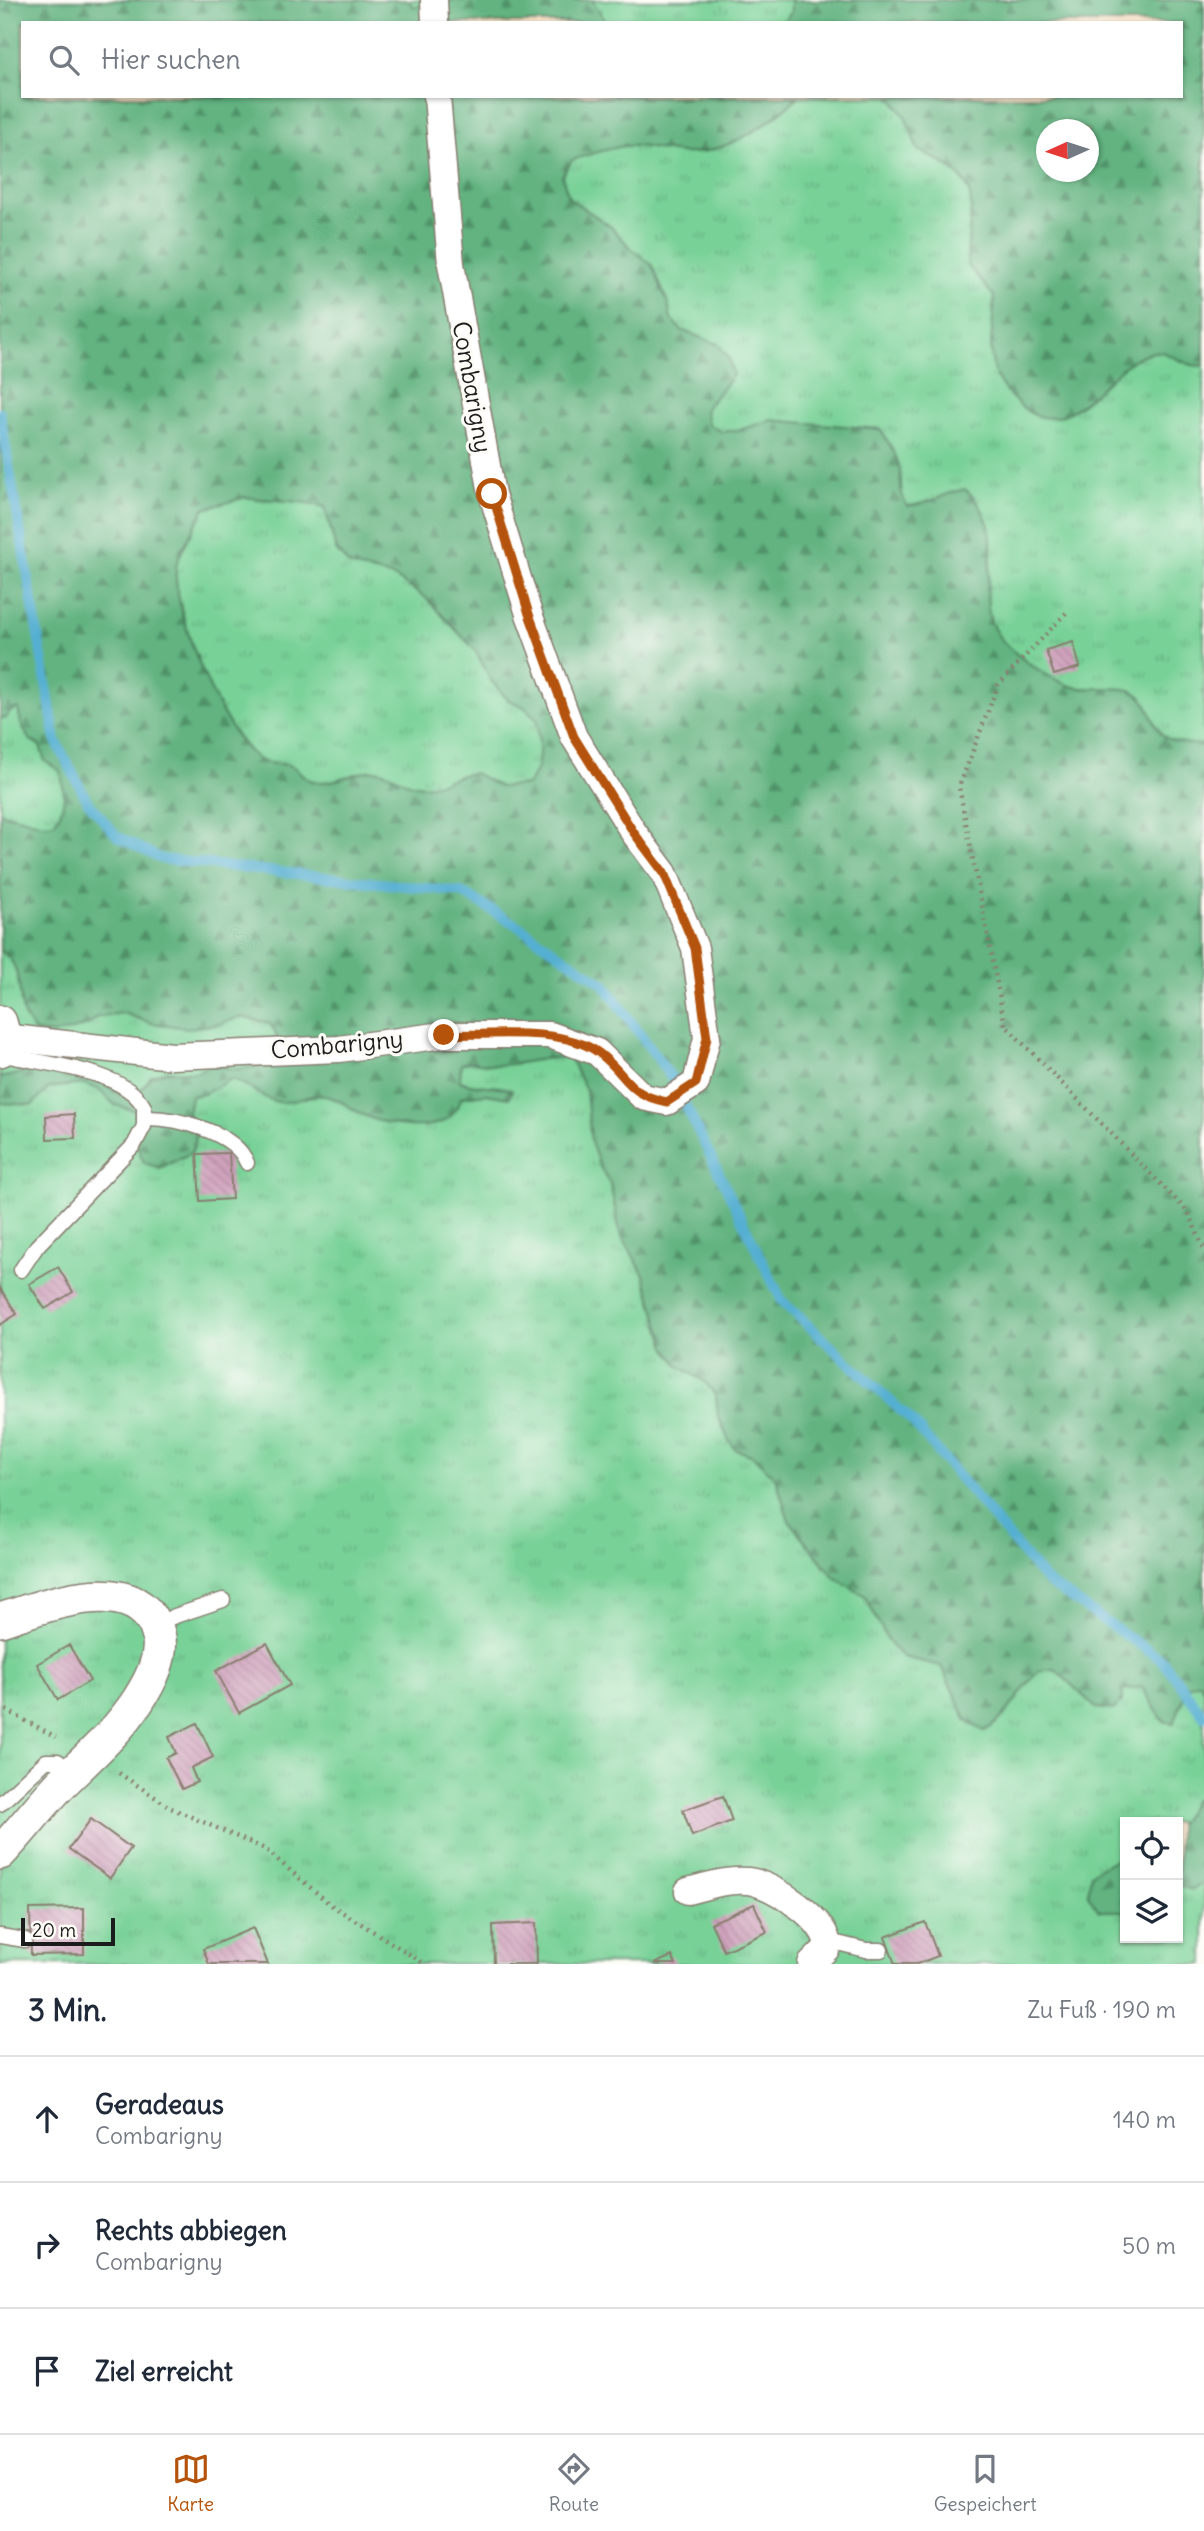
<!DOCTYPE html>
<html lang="de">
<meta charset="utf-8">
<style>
:root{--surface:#fff;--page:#f2f2f3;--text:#1f2937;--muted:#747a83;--line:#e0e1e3;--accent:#b45309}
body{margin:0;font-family:Delius,sans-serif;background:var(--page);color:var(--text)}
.controls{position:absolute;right:21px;bottom:21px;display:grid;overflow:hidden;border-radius:0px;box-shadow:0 2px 5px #0004}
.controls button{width:63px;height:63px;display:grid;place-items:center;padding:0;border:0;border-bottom:2px solid var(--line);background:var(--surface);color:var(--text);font:35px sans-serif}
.compass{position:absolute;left:1036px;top:119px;width:63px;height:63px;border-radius:50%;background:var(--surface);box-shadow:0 2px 5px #0004;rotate:267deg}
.scale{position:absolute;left:21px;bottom:18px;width:94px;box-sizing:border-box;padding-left:7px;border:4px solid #1c1c1c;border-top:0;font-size:19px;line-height:24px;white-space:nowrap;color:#1c1c1c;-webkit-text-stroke:5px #fdfcf7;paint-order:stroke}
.stop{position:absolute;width:21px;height:21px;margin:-16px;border:5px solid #b45309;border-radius:50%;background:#fff}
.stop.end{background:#b45309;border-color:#fff;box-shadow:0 2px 7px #0008}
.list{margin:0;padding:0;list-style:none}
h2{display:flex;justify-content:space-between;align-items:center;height:91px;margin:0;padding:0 28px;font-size:30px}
h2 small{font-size:23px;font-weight:400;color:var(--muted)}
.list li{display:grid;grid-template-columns:46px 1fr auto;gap:21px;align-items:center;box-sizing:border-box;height:126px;padding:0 28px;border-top:2px solid var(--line)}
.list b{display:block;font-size:26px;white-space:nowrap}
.list p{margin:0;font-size:23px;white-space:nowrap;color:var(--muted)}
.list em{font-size:23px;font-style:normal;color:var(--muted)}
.icon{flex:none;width:38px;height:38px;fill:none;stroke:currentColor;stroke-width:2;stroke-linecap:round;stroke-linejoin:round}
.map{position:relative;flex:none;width:1204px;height:1964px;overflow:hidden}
.search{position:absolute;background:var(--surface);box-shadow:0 2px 5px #0004;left:21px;right:21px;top:21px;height:77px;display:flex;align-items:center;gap:18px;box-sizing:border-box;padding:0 24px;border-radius:0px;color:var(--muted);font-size:26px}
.sheet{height:469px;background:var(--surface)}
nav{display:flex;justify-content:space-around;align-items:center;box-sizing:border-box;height:98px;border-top:2px solid var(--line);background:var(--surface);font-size:19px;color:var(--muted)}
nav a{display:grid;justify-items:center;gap:4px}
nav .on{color:var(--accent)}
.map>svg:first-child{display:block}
.grass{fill:url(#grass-tufts);stroke:#4a765a;stroke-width:2;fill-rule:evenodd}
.forest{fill:url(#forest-firs);stroke:#3f684e;stroke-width:2;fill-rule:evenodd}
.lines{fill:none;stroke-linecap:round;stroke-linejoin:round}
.stream{stroke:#55afd2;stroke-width:10}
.building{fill:url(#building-back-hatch)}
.service-casing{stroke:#887e70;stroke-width:17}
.minor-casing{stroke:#887e70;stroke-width:29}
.tertiary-casing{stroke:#887e70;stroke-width:36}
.path{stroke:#887e70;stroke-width:4.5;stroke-dasharray:2 5;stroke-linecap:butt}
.service{stroke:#fff;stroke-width:14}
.minor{stroke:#fff;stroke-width:26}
.tertiary{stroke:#fff;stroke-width:33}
.route{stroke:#b45309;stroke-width:9}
.labels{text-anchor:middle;stroke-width:6;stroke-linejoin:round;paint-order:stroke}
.street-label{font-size:24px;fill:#1c1c1c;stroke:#fdfcf7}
</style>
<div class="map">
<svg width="1204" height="1964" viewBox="0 0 1204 1964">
<defs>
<pattern id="grass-tufts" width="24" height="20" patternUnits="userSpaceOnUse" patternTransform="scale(1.75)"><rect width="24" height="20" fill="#78d197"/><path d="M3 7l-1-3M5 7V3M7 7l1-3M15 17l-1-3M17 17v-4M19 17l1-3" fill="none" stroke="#67b382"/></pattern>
<pattern id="forest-firs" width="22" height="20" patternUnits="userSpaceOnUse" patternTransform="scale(1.75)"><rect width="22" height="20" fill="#62b380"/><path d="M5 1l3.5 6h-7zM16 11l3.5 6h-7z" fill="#509168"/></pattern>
<pattern id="building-back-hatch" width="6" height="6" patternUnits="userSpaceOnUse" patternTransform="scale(1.75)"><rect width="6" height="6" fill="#cfa1bc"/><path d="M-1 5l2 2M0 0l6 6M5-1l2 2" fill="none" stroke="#b18aa1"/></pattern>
</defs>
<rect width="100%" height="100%" fill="#fdfcf7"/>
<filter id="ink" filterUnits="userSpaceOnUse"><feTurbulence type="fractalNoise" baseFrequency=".0143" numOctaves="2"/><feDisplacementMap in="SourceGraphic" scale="14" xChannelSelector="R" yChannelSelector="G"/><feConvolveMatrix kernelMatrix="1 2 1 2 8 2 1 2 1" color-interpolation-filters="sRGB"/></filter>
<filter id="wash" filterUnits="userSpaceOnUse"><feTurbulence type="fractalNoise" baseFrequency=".00686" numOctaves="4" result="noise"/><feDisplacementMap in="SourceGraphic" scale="28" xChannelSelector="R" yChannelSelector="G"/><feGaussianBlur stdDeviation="1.57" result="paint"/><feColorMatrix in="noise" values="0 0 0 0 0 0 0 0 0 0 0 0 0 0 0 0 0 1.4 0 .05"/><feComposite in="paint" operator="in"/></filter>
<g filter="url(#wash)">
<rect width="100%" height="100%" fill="#f5dfc4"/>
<path class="grass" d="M0,0H1204V1964H0ZM23,23H1181V96H23ZM1046,130H1088V172H1046ZM1125,1822H1178V1938H1125Z"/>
<g class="forest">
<path d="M0,0H408L414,7L451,0H592L607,23H23V96H799C769,125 722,157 679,153C661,151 643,144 625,146C608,148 589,155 572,160L562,176L569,198L610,226L631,248L652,265L668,303L671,319L681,330L718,344L729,358L733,375L705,409L708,424L722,432L740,430L770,420L880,429C887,440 896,452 899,466C903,481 898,491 907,506C931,504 943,493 965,489C1015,535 975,577 992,624C1001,649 1047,677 1070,686C1088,692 1110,685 1129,690C1155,698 1148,726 1167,738C1177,744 1193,744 1204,745V1692L1200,1682L1188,1686L1174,1723L1163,1721L1142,1687L1123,1690L1122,1701L1113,1710L1096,1708L1055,1669L1039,1671C1020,1689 1007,1721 984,1731L967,1721L941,1666L903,1657L890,1645L865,1596L834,1577L789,1521L776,1479L753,1456L735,1449L728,1439L718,1416L716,1396L705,1382L679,1366L666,1347L644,1275L620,1233L610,1183L600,1167L591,1142L586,1091L569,1057C545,1056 522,1065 498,1065C484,1066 475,1059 461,1064L460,1081C477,1089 496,1083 512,1090L509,1098L486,1094L462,1097C459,1103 455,1111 451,1116C431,1134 385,1125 363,1115C350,1109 340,1098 325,1096C308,1093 293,1105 278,1102C260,1099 249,1083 231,1079L204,1094L191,1096L188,1113C198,1128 198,1136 191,1153L160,1168L144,1163L137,1146L140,1112L115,1105L98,1089L85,1084L49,1088L32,1105L0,1103V1078L22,1073L38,1056C59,1054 86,1070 103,1082C108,1086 115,1094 121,1095C135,1099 145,1086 151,1076L166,1071L196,1072L211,1065L238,1069L267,1065C278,1048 283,1040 269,1023L240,1017L220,1024L188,1028L151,1023L123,1013L97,1017L88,1025L69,1031L52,1034L35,1032C31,1026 25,1020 23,1013C18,991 22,963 0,950V812L42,824L54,823C67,805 65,792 60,771L45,761L40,746L29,739L21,724L18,708L12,710L5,719L0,718ZM246,497C273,502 300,499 325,507L336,550L349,565L394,577L426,598L475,650L492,682L508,700L524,707L537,719C539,743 544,766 527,785L500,787L474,773C452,774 435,791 412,784C396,780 386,767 367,771C350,774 327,787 310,780C302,777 299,768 289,765C279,763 266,765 258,759C222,734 172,611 176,567C178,554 197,523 204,509Z"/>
<path d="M791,0H1204V366C1181,367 1170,350 1154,352C1109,357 1073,449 1022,407C978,371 994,345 994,296L967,265C968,199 990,183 918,150L905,116L890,96H1181V23H782L791,12ZM1046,130H1088V172H1046Z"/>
<polygon points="1194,1800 1204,1800 1204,1883 1192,1890 1178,1885 1178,1825"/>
<polygon points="1125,1854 1125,1911 1099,1911 1088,1895 1091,1873"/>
</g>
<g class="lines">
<polyline class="stream" points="0,413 56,741 88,802 117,836 161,859 461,892 515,924 604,984 673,1080 782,1301 912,1421 1046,1581 1162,1660 1204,1716"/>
</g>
<g id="blocks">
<g class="building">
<polygon points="1073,642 1080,667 1054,675 1046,650"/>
<polygon points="74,1114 75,1138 47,1139 46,1116"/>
<polygon points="229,1153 232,1199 200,1201 197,1154"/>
<polygon points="58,1267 73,1292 45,1309 29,1284"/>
<polygon points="0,1288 17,1314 0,1325"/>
<polygon points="267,1643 290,1685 239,1713 216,1671"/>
<polygon points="69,1645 90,1681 58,1700 37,1664"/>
<polygon points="197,1723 213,1757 191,1768 197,1782 182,1789 166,1758 176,1753 169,1737"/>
<polygon points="723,1796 732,1821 692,1836 683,1810"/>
<polygon points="91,1819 131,1848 110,1878 69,1849"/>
<polygon points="754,1904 767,1932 724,1951 711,1923"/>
<polygon points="84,1908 84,1954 31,1955 30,1909"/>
<polygon points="925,1922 938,1956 917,1964 895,1964 885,1937"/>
<polygon points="536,1923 537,1964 494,1964 493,1925"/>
<polygon points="253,1928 268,1964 209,1964 203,1949"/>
<polygon points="672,1956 676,1964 654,1964"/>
</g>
</g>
</g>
<g filter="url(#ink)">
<use href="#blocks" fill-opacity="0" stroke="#887e70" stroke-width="2"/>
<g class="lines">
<g class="service-casing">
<g id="service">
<path d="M0,1054C39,1064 123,1068 144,1107V1126L134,1145L37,1246L21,1270"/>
<path d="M144,1118C176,1117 235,1132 247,1163"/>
<polyline points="156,1626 172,1617 223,1600"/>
<polyline points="0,1804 46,1761 58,1761 72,1773"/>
<polyline points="0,1936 25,1940"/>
<polyline points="829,1941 866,1950 881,1950"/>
</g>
</g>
<g class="minor-casing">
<g id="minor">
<polyline points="434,0 435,23"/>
<polyline points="3,1037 172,1056 339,1049 444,1035 550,1035 597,1052 643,1097 667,1102 696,1083 707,1038 695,948 664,873 634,833 574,737 529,614 492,494 451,264 437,96"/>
<path d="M688,1891C707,1886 728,1879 748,1881C771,1883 832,1922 827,1948L811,1964"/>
</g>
</g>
<g class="tertiary-casing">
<g id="tertiary">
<polyline points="0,1022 3,1033 0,1050"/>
<path d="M0,1620C42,1607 129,1571 155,1625C167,1649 152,1679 139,1699C118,1732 87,1758 60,1785C39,1807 21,1831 0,1853"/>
</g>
</g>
<g class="path">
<polyline points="1066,613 998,685 959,787 1005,1025 1188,1212 1204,1249"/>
<polyline points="0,1707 56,1737"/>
<polyline points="119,1773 171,1808 265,1849 331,1905 425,1964"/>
</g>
<use href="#service" class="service"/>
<use href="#minor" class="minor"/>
<use href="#tertiary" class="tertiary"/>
</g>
</g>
<g class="lines" filter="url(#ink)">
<path class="route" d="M444,1035C487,1035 563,1026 599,1053C629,1076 626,1094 667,1102L696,1083L707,1038L695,948L664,873L634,833L574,737L529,614L492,494"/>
</g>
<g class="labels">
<g class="street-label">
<text transform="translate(472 387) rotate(80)" y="8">Combarigny</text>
<text transform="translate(337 1045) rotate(-5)" y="8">Combarigny</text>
</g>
</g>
</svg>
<div class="controls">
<button><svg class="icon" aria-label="locate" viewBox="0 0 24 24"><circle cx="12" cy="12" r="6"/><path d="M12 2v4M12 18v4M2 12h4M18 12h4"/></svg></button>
<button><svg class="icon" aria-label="layers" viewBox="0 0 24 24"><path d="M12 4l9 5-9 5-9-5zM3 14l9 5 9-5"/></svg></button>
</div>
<svg class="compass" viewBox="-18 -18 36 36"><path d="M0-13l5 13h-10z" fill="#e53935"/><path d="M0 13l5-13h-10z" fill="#747a83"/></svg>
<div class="scale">20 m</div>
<div class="stop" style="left:492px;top:494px"></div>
<div class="stop end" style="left:444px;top:1035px"></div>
<div class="search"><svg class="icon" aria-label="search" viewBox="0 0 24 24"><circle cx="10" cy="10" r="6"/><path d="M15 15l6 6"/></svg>Hier suchen</div>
</div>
<section class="sheet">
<h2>3 Min.<small>Zu Fuß · 190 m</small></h2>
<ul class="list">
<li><svg class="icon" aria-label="ahead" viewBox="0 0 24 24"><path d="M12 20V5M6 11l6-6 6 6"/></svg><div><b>Geradeaus</b><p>Combarigny</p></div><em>140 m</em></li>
<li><svg class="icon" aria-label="right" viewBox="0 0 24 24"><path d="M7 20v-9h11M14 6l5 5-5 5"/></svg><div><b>Rechts abbiegen</b><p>Combarigny</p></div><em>50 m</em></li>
<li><svg class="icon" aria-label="arrive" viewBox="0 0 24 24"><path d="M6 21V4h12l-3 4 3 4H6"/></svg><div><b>Ziel erreicht</b></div></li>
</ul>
</section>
<nav>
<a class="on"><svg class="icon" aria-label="map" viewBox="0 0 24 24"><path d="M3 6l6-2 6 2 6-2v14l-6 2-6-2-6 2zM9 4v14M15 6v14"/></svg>Karte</a>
<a><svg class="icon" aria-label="directions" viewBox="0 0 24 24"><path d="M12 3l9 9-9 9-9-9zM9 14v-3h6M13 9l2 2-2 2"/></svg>Route</a>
<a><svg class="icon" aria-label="saved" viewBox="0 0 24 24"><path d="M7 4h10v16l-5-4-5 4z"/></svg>Gespeichert</a>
</nav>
